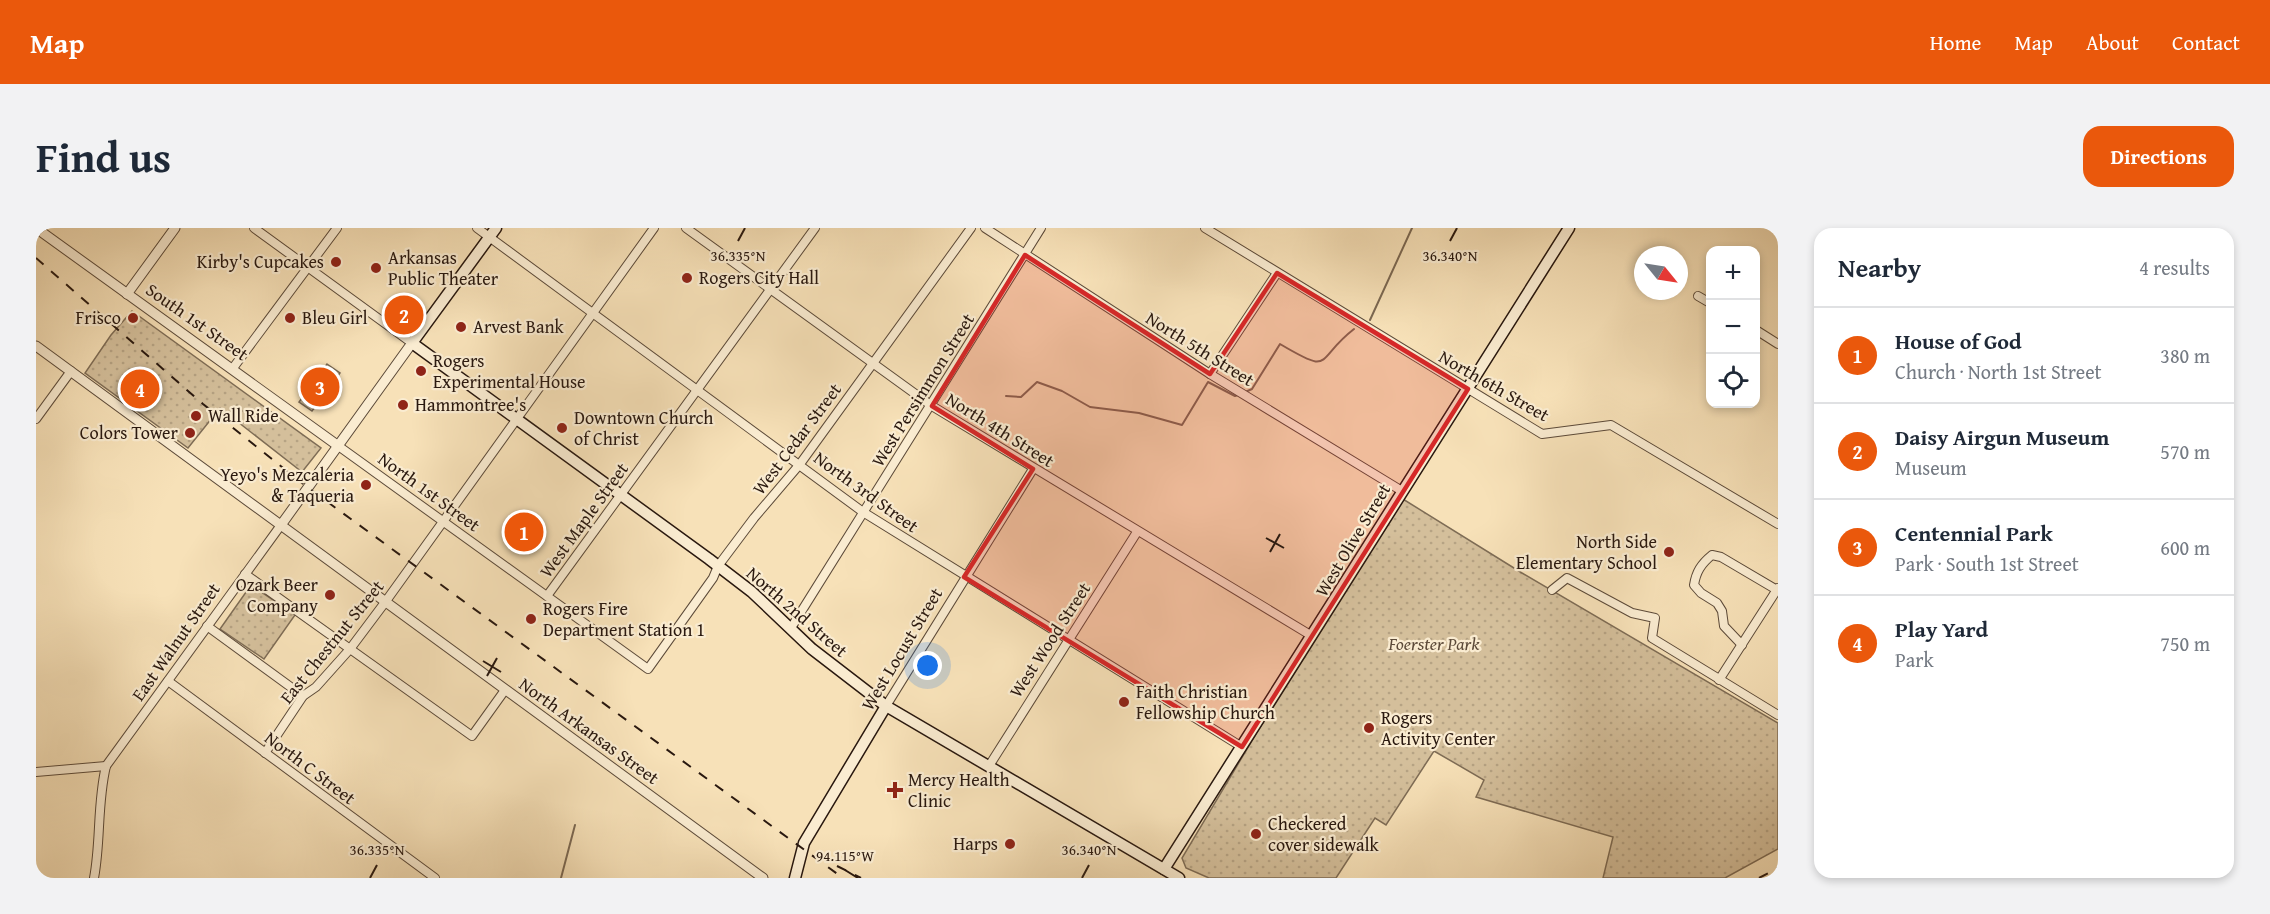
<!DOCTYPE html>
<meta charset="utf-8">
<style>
:root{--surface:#fff;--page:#f2f2f3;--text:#1f2937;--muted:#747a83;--line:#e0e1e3;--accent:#ea580c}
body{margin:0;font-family:"Gentium Book Plus",serif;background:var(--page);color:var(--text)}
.controls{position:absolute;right:18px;top:18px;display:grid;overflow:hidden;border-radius:12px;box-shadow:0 3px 9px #0003}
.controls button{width:54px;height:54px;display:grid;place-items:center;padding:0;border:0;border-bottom:2px solid var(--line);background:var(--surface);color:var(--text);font:30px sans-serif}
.compass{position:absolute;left:1598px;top:18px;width:54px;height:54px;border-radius:50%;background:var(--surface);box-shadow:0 3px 9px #0003;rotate:120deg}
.you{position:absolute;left:892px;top:438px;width:21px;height:21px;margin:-15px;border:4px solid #fff;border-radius:50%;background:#1a73e8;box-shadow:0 0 0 9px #1a73e833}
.badge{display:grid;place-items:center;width:39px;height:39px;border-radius:50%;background:var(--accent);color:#fff;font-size:20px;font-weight:700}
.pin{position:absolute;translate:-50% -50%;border:3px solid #fff;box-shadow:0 2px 6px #0006}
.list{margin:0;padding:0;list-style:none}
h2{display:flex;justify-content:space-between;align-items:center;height:78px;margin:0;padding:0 24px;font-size:26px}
h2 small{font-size:20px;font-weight:400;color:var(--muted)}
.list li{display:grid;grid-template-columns:39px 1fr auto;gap:18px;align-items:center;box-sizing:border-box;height:96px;padding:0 24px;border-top:2px solid var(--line)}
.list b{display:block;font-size:22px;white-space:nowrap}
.list p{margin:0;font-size:20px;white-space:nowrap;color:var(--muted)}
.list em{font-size:20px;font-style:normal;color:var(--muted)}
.icon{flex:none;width:33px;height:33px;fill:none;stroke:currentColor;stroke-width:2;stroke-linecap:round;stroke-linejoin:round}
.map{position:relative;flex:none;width:1742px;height:650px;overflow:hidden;border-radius:18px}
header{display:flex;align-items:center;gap:36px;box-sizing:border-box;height:84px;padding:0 30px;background:var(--accent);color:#fff}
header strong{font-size:28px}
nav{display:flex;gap:33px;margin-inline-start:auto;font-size:21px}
.intro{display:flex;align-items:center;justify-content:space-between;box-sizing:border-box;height:144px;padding:0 36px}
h1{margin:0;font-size:42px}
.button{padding:15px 27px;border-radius:18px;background:var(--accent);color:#fff;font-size:21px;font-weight:700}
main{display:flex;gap:36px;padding:0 36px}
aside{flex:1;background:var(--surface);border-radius:18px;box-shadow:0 3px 9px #0003}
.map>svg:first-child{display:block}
.park{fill:url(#park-dots);stroke:#7e6c55;stroke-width:1.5}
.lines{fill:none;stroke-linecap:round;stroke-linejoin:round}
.stream{stroke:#7b6852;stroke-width:2}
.minor-casing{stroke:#5c4a39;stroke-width:10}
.tertiary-casing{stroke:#5c4a39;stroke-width:11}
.secondary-casing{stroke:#29180f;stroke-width:13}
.minor{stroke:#faecd1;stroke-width:8}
.tertiary{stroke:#faecd1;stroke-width:9}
.secondary{stroke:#faecd1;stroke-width:10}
.rail{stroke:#29180f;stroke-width:2;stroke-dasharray:10 10;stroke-linecap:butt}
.marked{fill:#d62828;fill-opacity:0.2;stroke:#d62828;stroke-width:4.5;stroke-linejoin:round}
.ticks{fill:none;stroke:#29180f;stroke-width:2}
.poi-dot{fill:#8f2418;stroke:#faecd1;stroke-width:2}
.labels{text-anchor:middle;stroke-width:4.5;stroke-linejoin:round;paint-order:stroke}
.poi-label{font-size:18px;fill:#29180f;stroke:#faecd1;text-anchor:start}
.street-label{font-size:18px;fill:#29180f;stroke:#faecd1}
.park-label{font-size:18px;font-style:italic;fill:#5c4a39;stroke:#faecd1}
.ticks-label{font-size:15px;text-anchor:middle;fill:#29180f;stroke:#faecd1;stroke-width:4.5;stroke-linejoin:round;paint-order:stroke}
</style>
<header>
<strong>Map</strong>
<nav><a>Home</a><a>Map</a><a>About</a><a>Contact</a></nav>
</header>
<div class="intro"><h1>Find us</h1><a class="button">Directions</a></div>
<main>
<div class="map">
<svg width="1742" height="650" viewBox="0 0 1742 650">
<defs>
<pattern id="park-dots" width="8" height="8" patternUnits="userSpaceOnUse" patternTransform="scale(1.5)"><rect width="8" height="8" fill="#d4bf9b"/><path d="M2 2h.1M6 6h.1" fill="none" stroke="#b6a384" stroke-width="1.8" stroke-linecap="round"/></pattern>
</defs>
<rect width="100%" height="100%" fill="#f7e1b8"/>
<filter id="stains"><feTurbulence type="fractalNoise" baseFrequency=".00333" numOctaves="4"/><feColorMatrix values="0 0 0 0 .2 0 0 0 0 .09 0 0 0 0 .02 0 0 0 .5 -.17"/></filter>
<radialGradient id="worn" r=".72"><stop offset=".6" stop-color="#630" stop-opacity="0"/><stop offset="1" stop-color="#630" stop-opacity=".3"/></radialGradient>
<g class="park">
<polygon points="96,83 285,220 266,244 184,180 152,220 49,145 75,107"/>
<polygon points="291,136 304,145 276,183 263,174"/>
<polygon points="1362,268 1486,345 1742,495 1742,621 1689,650 1567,650 1577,609 1440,569 1448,552 1398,523 1350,597 1339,590 1300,650 1173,650 1150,640 1146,630"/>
<polygon points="215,357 259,387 228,431 184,401"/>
</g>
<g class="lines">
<g class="stream">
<polyline points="1334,92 1376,0"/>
<path d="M1207,165L1216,161L1244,116C1298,148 1278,132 1318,101"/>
<polyline points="970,168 985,169 1001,154 1026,163 1054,179 1103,185 1146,197 1172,154 1199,168 1202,167"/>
<polyline points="525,650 539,597"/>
</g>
<g class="minor-casing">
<g id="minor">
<polyline points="218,0 376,115"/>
<polyline points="441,0 827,284 1206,519"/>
<polyline points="650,0 896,178 1276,408"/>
<polyline points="949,0 1174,146 1366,263"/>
<polyline points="1169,0 1506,206 1575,197 1742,296"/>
<polyline points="1662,68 1674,75"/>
<polyline points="1720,102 1742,116"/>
<polyline points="197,140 301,0"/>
<polyline points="1174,146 1241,45"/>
<polyline points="0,191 35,143"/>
<polyline points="301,217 612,441 677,350 682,338 718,290 764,236 935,0"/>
<polyline points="209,346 436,508 469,462"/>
<polyline points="1516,362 1531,350 1596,385 1619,390 1616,410 1742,487"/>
<polyline points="511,368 779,0"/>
<polyline points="171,398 267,468"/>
<polyline points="755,400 1005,0"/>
<path d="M1706,417L1688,398L1686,383L1681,375L1665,365L1658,357C1660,344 1665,336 1676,327L1685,329L1741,362"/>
<polyline points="1683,452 1742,360"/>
<polyline points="132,453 399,650"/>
<polyline points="850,478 997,241"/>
<polyline points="229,525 267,468 280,459 314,421 350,373 618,0"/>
<polyline points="953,538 1101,304"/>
<polyline points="0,544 70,538"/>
<path d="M58,650C65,613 61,575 70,538L245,297"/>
</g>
</g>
<g class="tertiary-casing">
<g id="tertiary">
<polyline points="0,0 301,217"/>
<polyline points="91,66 139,0"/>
<polyline points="0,118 727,650"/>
<polyline points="245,297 376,115"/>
</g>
</g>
<g class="secondary-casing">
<g id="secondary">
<polyline points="460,0 376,115 673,331 716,364 776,421 850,478 1143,650"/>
<polyline points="1128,641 1533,0"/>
<polyline points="759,650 768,615 850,478"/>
</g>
</g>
<use href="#minor" class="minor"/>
<use href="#tertiary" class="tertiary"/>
<use href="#secondary" class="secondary"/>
<g class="rail">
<polyline points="0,30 167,176 271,259 807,650"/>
<polyline points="801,638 825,650"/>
<polyline points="1723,650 1742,640"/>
</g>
</g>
<path class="marked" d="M989,27L1174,146L1241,45L1432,161L1206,519L928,349L997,241L896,178Z"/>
<path class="ticks" d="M702,13L709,0M1414,13L1421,0M1230,310L1248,320M1234,324L1244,306M447,433L465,444M451,448L461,430M809,642L822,650M334,650L341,637M1046,650L1053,637"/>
<g class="poi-dot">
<circle cx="300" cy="34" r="6"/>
<circle cx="340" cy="40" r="6"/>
<circle cx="651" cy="50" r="6"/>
<circle cx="97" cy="90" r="6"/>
<circle cx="254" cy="90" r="6"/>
<circle cx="425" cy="99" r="6"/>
<circle cx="385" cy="143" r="6"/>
<circle cx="367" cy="177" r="6"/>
<circle cx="160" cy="188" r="6"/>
<circle cx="526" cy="200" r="6"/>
<circle cx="154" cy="205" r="6"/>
<circle cx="330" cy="257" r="6"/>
<circle cx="1633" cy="324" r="6"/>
<circle cx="294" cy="367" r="6"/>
<circle cx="495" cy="391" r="6"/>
<circle cx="1088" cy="474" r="6"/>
<circle cx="1333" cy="500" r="6"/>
<path d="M856 553h6v6h6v6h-6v6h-6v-6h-6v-6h6z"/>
<circle cx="1220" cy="606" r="6"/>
<circle cx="974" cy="616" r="6"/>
</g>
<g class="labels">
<g class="poi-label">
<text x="352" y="36">Arkansas<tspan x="352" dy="21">Public Theater</tspan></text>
<text x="288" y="40" text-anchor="end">Kirby's Cupcakes</text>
<text x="663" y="56">Rogers City Hall</text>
<text x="85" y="96" text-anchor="end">Frisco</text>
<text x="266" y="96">Bleu Girl</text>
<text x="437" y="105">Arvest Bank</text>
<text x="397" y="139">Rogers<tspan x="397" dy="21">Experimental House</tspan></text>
<text x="379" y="183">Hammontree's</text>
<text x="172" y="194">Wall Ride</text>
<text x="538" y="196">Downtown Church<tspan x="538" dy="21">of Christ</tspan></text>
<text x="142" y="211" text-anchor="end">Colors Tower</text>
<text x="318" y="253" text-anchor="end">Yeyo's Mezcaleria<tspan x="318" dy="21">&amp; Taqueria</tspan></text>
<text x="1621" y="320" text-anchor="end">North Side<tspan x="1621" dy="21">Elementary School</tspan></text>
<text x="282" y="363" text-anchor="end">Ozark Beer<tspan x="282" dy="21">Company</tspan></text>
<text x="507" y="387">Rogers Fire<tspan x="507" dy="21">Department Station 1</tspan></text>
<text x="1100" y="470">Faith Christian<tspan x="1100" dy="21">Fellowship Church</tspan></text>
<text x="1345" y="496">Rogers<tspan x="1345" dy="21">Activity Center</tspan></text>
<text x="872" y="558">Mercy Health<tspan x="872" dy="21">Clinic</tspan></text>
<text x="1232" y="602">Checkered<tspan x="1232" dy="21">cover sidewalk</tspan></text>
<text x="962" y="622" text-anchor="end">Harps</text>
</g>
<g class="street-label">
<text transform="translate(161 94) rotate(35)" y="6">South 1st Street</text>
<text transform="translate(1164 121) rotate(32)" y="6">North 5th Street</text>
<text transform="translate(1458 158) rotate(30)" y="6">North 6th Street</text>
<text transform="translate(887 162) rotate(-58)" y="6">West Persimmon Street</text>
<text transform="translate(964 202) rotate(32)" y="6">North 4th Street</text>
<text transform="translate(761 211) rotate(-53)" y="6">West Cedar Street</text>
<text transform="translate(393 264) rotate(36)" y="6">North 1st Street</text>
<text transform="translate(830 264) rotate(36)" y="6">North 3rd Street</text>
<text transform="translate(548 292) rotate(-54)" y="6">West Maple Street</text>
<text transform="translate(1317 312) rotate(-59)" y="6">West Olive Street</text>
<text transform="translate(761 384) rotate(41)" y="6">North 2nd Street</text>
<text transform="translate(1014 412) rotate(-57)" y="6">West Wood Street</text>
<text transform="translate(140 414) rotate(-55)" y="6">East Walnut Street</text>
<text transform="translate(296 414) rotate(-51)" y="6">East Chestnut Street</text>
<text transform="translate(866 421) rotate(-59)" y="6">West Locust Street</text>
<text transform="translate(553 503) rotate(36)" y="6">North Arkansas Street</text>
<text transform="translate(274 540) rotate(37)" y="6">North C Street</text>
</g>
<g class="park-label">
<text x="1398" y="422">Foerster Park</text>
</g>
</g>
<g class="ticks-label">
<text x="702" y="33">36.335°N</text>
<text x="1414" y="33">36.340°N</text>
<text x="341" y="627">36.335°N</text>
<text x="1053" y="627">36.340°N</text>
<text x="809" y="633">94.115°W</text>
</g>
<rect width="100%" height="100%" filter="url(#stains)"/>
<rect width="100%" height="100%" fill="url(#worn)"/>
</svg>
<div class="controls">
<button>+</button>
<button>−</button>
<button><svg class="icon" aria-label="locate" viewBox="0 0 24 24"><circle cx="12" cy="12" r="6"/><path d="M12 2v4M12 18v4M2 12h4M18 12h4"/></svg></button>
</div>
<svg class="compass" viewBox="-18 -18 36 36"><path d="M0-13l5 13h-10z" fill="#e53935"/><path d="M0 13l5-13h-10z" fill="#747a83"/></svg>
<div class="you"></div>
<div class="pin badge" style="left:488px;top:304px">1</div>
<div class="pin badge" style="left:368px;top:87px">2</div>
<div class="pin badge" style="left:284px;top:159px">3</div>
<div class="pin badge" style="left:104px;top:161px">4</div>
</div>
<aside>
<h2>Nearby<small>4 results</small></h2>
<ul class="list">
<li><span class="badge">1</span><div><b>House of God</b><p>Church · North 1st Street</p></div><em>380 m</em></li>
<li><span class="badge">2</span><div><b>Daisy Airgun Museum</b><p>Museum</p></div><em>570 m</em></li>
<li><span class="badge">3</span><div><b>Centennial Park</b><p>Park · South 1st Street</p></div><em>600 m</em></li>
<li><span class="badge">4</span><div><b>Play Yard</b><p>Park</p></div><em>750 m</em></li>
</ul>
</aside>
</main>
